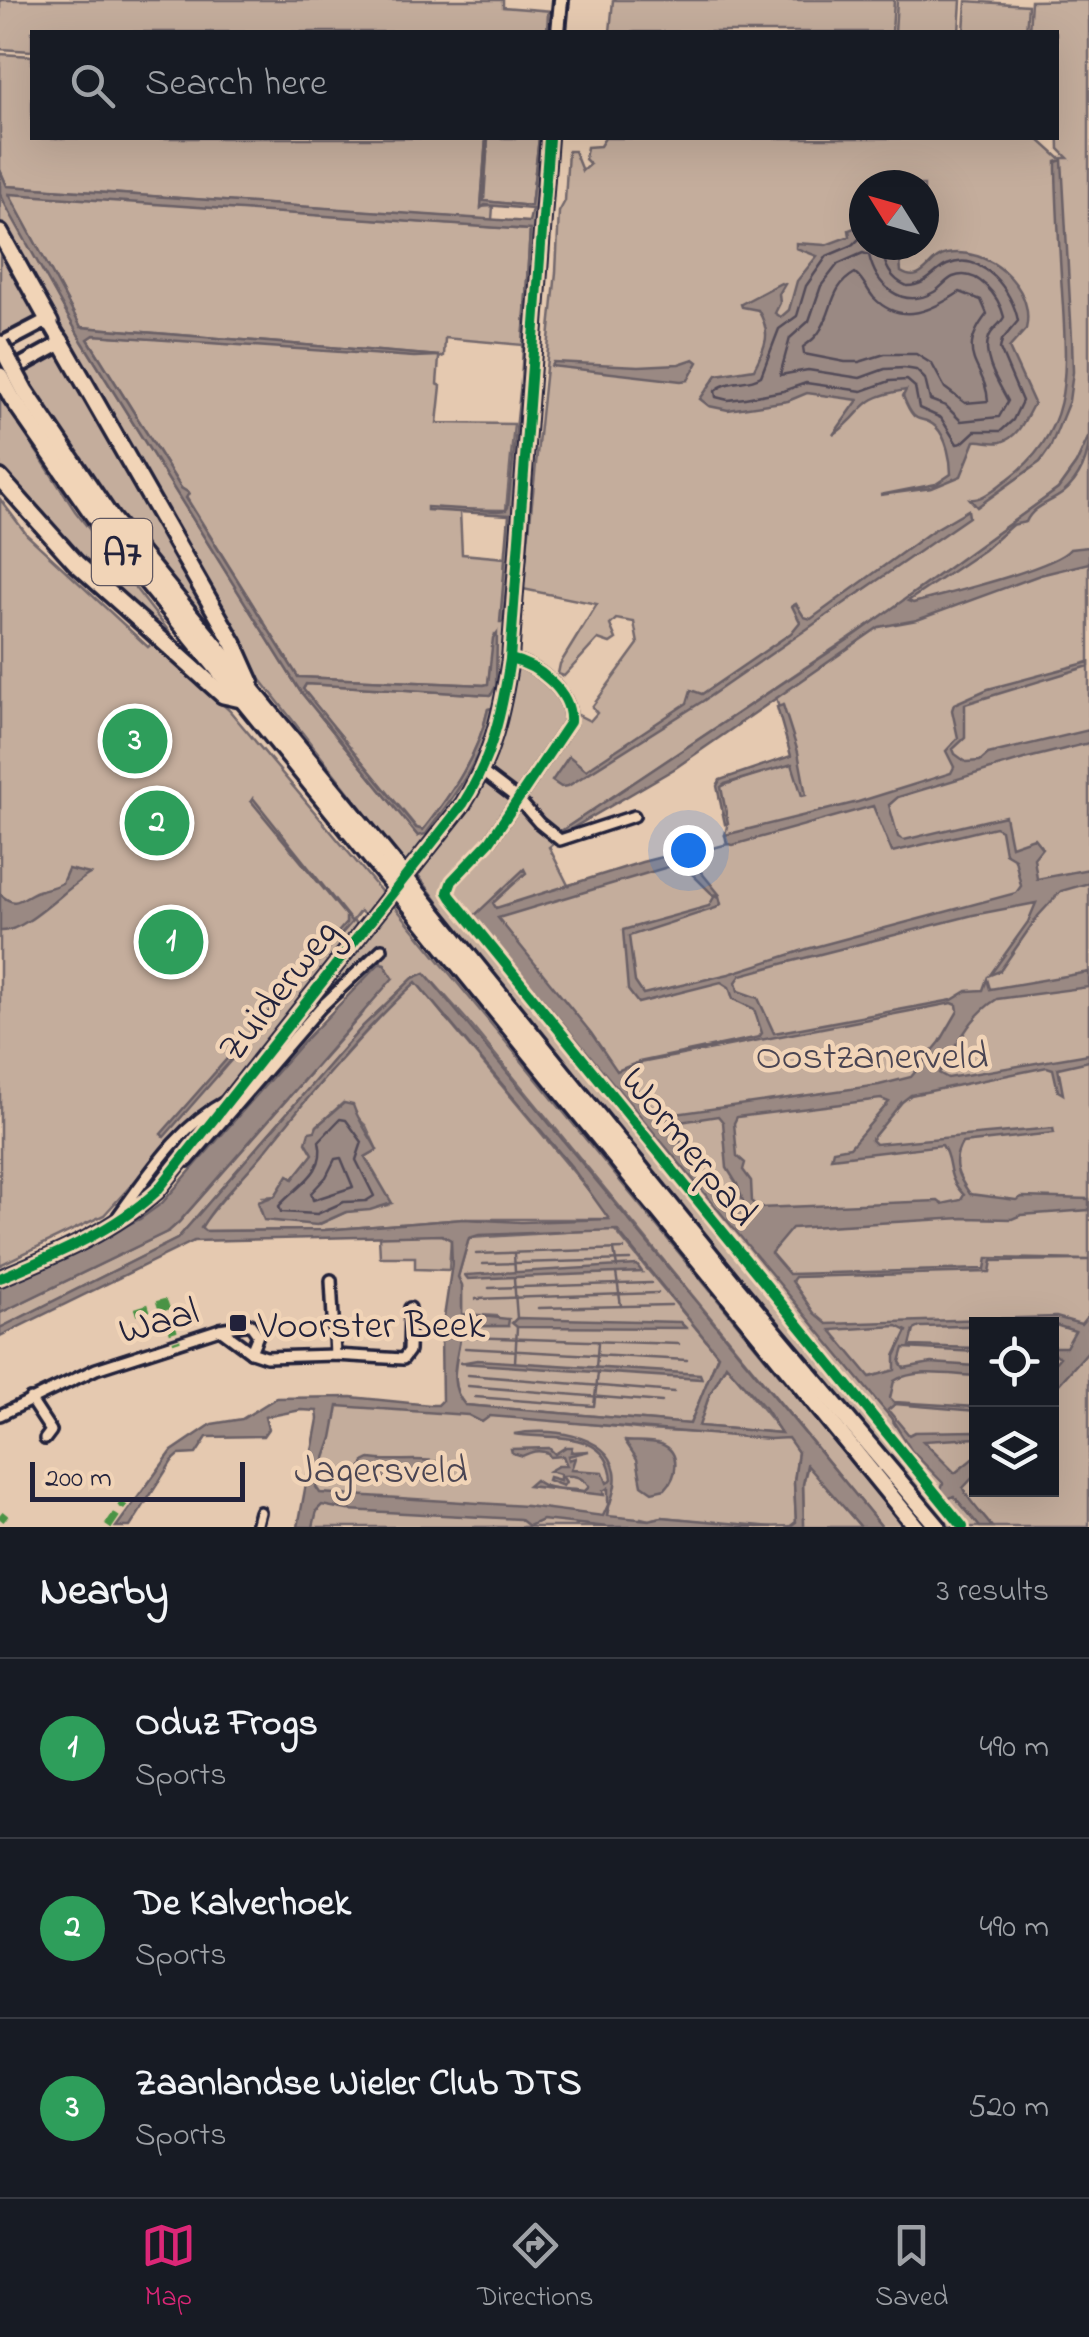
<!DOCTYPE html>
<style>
:root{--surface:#171b24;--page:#242831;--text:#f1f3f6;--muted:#9ea1a6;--line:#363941;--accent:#db2777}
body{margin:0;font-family:"Indie Flower",sans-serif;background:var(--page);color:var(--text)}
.controls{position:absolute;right:30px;bottom:30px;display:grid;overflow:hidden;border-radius:0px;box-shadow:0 10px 40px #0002}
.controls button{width:90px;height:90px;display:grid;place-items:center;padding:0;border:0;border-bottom:2px solid var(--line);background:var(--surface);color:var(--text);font:50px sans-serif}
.compass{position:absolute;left:849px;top:170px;width:90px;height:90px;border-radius:50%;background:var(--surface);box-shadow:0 10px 40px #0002;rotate:307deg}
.scale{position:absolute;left:30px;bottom:25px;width:215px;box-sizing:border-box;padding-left:10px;border:5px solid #22223b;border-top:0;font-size:28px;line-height:35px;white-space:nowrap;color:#22223b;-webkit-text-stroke:8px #f1d4b7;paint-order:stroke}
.you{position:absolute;left:688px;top:850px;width:35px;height:35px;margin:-25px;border:8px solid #fff;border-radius:50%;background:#1a73e8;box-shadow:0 0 0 15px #1a73e833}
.badge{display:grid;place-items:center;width:65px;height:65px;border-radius:50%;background:var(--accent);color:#fff;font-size:32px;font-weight:700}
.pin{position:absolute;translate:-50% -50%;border:5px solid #fff;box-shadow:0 2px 10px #0006}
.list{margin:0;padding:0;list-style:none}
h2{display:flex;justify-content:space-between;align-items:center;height:130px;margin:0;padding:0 40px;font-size:42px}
h2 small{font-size:32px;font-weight:400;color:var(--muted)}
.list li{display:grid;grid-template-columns:65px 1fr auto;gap:30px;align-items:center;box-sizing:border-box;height:180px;padding:0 40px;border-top:2px solid var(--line)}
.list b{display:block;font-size:38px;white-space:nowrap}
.list p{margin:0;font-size:32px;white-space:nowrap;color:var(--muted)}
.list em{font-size:32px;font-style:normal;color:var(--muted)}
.icon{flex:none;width:55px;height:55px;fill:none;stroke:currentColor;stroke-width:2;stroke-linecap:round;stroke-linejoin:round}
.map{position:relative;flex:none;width:1089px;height:1527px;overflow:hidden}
.search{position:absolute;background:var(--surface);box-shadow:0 10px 40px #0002;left:30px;right:30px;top:30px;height:110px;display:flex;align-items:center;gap:25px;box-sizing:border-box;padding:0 35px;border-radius:0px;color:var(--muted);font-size:38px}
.sheet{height:670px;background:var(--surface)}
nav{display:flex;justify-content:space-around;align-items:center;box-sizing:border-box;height:140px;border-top:2px solid var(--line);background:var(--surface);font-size:28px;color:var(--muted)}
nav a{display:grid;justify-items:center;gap:5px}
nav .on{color:var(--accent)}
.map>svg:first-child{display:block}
.green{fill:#c4ad9c;stroke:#73686c;stroke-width:2.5;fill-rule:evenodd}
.water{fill:#9a8983;stroke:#6a6066;stroke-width:2.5;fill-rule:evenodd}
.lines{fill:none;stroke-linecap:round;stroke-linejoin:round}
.shore{stroke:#524b58;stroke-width:2.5}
.stream{stroke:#6a6066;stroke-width:2.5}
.street-casing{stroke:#22223b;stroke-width:16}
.secondary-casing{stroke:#22223b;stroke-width:20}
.highway-casing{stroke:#22223b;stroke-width:22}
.street{stroke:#f1d4b7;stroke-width:9}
.secondary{stroke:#f1d4b7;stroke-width:12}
.highway{stroke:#f1d4b7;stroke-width:15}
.highway-bridge-casing{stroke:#22223b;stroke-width:22;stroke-linecap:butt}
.highway-bridge{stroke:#f1d4b7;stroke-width:15}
.quiet{stroke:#4a9344;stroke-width:8;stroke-dasharray:15 8;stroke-linecap:butt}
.cycleway-casing{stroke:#f1d4b7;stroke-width:16}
.cycleway{stroke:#00873e;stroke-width:10}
.poi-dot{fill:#22223b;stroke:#f1d4b7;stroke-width:4}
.labels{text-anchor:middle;stroke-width:9;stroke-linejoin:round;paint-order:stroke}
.shield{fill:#f1d4b7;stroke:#605760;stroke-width:2.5}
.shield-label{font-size:38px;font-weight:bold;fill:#22223b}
.street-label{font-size:40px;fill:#22223b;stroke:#f1d4b7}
.park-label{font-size:40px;fill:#4a4553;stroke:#f1d4b7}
.poi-label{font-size:40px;fill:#22223b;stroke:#f1d4b7;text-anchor:start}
</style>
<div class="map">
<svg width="1089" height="1527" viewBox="0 0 1089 1527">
<rect width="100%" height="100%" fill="#e5c9b0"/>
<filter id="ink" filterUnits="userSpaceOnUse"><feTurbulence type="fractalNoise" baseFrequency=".01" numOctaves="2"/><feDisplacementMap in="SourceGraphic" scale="20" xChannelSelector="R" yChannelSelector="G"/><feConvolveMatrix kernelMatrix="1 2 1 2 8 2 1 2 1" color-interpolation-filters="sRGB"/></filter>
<g filter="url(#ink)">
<g class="green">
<polygon points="0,0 503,0 503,7 552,11 548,13 547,31 537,30 536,32 32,32 32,51 0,49"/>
<polygon points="613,0 894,0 892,32 610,32"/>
<polygon points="897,0 961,0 959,32 895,32"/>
<path d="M1089,0V436L1076,464L1058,489L955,564L1057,494L1089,443V1527H966L456,902C453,896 451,894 453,887C457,874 476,862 485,852C511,822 566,749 572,712L590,721L597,713L592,707L638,644L634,622L616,619L610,625L616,639L610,643L598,639L564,676L558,674L560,664L597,604L523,589L556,272L559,212L565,201L568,151H574L582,171L590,164L585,159L587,147L600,146L605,138H1037L1059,158H1068L1059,149L1056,32H1029L1031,1ZM864,185H924V245H864ZM882,616L776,697L793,761L719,787L727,826L725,835H729L728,844L569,887L549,847L569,832L562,831ZM976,1324H1052V1490H976Z"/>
<polygon points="966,1 1028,5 1026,32 964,32"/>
<polygon points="0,54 32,56 32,138 486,138 481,207 493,206 492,220 7,186 0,170"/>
<polygon points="488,138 539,138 531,206 483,201"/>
<path d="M0,193L82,341L300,691L418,836C454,796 483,763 492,708L488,709C478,756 452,793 423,830L417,828L303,690L306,684L491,695L495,633L488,684L484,685L298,677L186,497L188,493L181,488L88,339L94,335L439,356L81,327L8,193L530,230L523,345L445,338L444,356L439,358L437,384L441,386L437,423L514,424L506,510L427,509L460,511L462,554L505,558L503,621L507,604H510L492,736L463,796L408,868L258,676L0,223Z"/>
<polygon points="0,239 43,313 2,336 0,331"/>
<polygon points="62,349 246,673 110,506 21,371"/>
<polygon points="0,395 75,511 196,666 106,585 7,480 0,470"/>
<polygon points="0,499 27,535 148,647 154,642 229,710 385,896 368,917 360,911 353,920 360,928 236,1087 176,1136 104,1215 0,1265"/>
<path d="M522,665C544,673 567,700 566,723L515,795L488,772L505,717L514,670Z"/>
<polygon points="486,782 509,800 511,806 479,850 451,879 447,896 958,1527 945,1527 469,944 415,871 481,783"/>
<polygon points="391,902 904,1527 882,1527 466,1019 425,973 413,978 363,1026 177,1239 0,1328 0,1313 169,1231 179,1222 363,1013 385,964 381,963 379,949 180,1168"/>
<path d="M415,981L610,1216L609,1219H464L324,1230L205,1231L201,1227C220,1200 245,1175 265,1150C312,1091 361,1035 415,981ZM343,1103L366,1126L377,1150L365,1157L388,1205L346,1212L318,1225L302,1221L264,1197L275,1196L289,1176L292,1180L313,1155L317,1126Z"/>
<path d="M614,1229L718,1355L690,1424L465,1405C445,1382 460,1356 461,1330L474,1326H507L496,1316L462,1314V1286L458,1277L469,1238Z"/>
<polygon points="431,1234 442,1235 451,1240 449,1270 415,1269 415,1257 380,1257 379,1236"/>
<polygon points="726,1364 782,1433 698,1426 709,1396"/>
<polygon points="336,1404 553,1420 647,1430 789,1438 798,1452 794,1482 796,1522 792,1526 758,1527 662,1517 649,1520 641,1518 637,1527 306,1527 318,1510 312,1485"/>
<polygon points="808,1465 813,1471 861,1527 804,1527 803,1484"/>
</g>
<g class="water">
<path d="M486,138H488L484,201L531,206L539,138H544L515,501L503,622H500L509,515L427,510V507L497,511L506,510L508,507L521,382L530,230L9,194L81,327L440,356L414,357L94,335L88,339L181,488L189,493L186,498L298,677L484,685L488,684L493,638L497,633L496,686L491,695L306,684L303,689L416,828L423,830C452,793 478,756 488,709L493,708C484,757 455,795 426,834L418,836L300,691L82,341L6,206L0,193V170L7,186L529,222L532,209L485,205L481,208Z"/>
<path d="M1062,160L1072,339L1073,372L1069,401L1050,448L1040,462L977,507L970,499C982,501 996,487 1008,479C1071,433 1067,377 1063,307C1060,261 1057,215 1056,169V162Z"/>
<path d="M864,224V245H891L893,258L900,260L901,272C924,286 928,257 947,254C987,246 1036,286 1026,329L1009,348L1034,403C1026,417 1019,437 1001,442C992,444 983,440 975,441L961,476L932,488L880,495L936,484L951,474C951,460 947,438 936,427C920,412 917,431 903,396L906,390C854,398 869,411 833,435L858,400L807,393L788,401L728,410L709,406L700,399L717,375L754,369C766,346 772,333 758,310L742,307L741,304L781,283L785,284L779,294L780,303L775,313L781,317L789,310L797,281L817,256L796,248V243L826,245L850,236L849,230Z"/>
<polygon points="694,359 698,362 688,380 681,381 551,366 553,362 639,366 679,364"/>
<path d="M1089,436C1089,457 1080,479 1063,493C1050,503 1033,506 1026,522L1012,525L984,550L908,601L913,603C942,595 1055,568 1070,549L1089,547V563L1040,575L917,620L879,627L674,769L564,833L561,831L855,635L1058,489L1076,464Z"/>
<polygon points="968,510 969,517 703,701 568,786 561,787 552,781 569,756 586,770 687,703 691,690 702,694 791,633 800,622 792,606 796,604 804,617 811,619 932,531"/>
<path d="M1089,662V666L965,704V738L953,749L955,754L966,762L980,761L988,754L1089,730V743L1024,759L898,797L889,805L898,837L904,840L1005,816L1011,846L1034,838L1042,848L1034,858L1037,879L1089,869V883L1061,891L1038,916L1000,971L990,975L1028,922L1036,903L973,915L789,962L741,975L736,982L738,991L758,998L774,1033L952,1000L967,991L983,990L987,979L990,989L1089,972V987L997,999C968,1017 958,1046 939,1073L948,1078L1089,1054V1061L1058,1068L1063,1094L1058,1091L1053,1069L1047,1067L911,1095L902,1102L871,1140L875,1144L1053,1128L1054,1133L962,1143C950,1163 958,1177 970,1194L1016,1200L1022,1197L1089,1199V1210L1021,1215L1012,1219L963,1218L792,1228L771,1253L789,1274L985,1269L987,1258L1089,1260L992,1261L990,1272L795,1277L792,1281L814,1313L827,1324L1056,1317L1081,1324L1089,1314V1350L1052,1392V1366L1060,1357L1052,1352V1347H1066L1075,1331L1052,1324L920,1327L914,1330L910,1346L976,1348V1352L904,1348L900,1362L904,1368L931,1363L976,1366V1376C951,1375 916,1368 894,1381L890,1398L894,1402L976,1407V1411L895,1404L888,1410L909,1435L915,1432L976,1431V1438L923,1441L955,1473L976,1456V1474L963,1488C966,1498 984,1516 992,1527H980L954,1496L945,1500L940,1493L943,1483L911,1450L891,1418L474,916L524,869L526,873L493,903L496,908L642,862L701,847L703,856L697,859V867L719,894L713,895L681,863L498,918L591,1033L617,1071L639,1062L759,1037L762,1033L754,1009L733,999L729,987L721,982L638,1003L628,990L623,930L709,906L714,897L719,896L721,904L716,908L629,936L635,982L643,994L729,974L807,949L1016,893L1021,886L1015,859L1005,853L1001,830L995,827L892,852L873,806L733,845L727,844L725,835L858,802L951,773L954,767L946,751L958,738L952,710L954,704L988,689ZM952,1003L957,1005L958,1011L940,1042L911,1077L879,1085L662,1116L644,1099L625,1074L629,1068L640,1063ZM881,1099L889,1102L850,1147L833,1150L831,1158L942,1145C954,1163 944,1175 964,1195L961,1200L942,1204L938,1201L759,1208L752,1202L751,1181L743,1170L745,1163L737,1156L734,1123L737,1117ZM718,1116L723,1122L727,1168L737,1184L745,1207L738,1211C714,1198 710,1171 690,1156L691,1148L686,1150L671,1127L674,1123ZM897,1326L907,1331L895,1356V1370L870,1377L831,1330Z"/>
<polygon points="783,705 798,752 806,795 802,796 792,764 725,784 721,787 728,823 725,824 717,786 720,780 791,756 777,707"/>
<polygon points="253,798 352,922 164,1137 161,1134 346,923 346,916 251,801"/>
<path d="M68,869L90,874C66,887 26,933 0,931V894C17,910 21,897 38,891C47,888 53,888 62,883Z"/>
<polygon points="379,964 384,964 393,978 179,1222 169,1231 0,1313 0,1286 140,1219 162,1203 303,1042"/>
<path d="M425,973L882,1527H861L807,1465L803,1484L804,1527H789L796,1522L794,1482L798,1452L788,1438L770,1439L490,1416L482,1422L468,1415L338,1406L332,1438L317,1481L316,1487L320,1493L526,1506L603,1516L608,1505V1488L603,1491L604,1495L528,1486L535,1480C547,1491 568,1488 585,1491L589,1487C582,1476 574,1475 562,1476L566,1482L563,1486L548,1480L549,1477L560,1480V1474L549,1471L558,1466H567L563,1456L550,1457L548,1453C537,1449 531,1452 522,1456L512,1453L511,1449L549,1448L555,1454L566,1447H572L571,1452L589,1451L568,1456L569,1460L575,1458L571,1470L603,1472L607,1483L612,1480C609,1428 549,1440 514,1434C544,1428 607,1432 615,1471C618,1488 609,1501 607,1516L649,1520L662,1517L773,1527H608L542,1520L529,1526L520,1519L347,1510L322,1505L317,1510L313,1527H298L318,1419L317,1411L301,1410L265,1417L268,1429L263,1436L207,1437L196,1454L179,1455L172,1461L130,1527H116L172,1451L212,1424L242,1419L276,1398L351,1397L430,1405H438L442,1401L441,1337L452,1264L451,1240L442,1235L194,1241L0,1336V1328L177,1239L363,1026L413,978ZM416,982L571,1166L609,1219L521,1222L464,1219L324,1230L205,1231L201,1228C218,1199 246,1175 265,1151C312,1092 360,1033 416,982ZM617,1230L718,1355L690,1424L465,1405C445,1382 459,1356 461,1330L474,1326H508L509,1319L462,1314V1285L458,1277L469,1238L479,1235ZM726,1365L764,1407L781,1433L699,1426L709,1396Z"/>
<path d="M344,1103L353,1105C358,1121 370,1135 377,1150L365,1157L392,1203L370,1210L346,1212L317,1225L264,1220L258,1202L275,1196L288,1175L293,1179L313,1154L306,1142L309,1132L315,1131L317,1126Z"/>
<polygon points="637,1265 642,1272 468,1279 465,1275"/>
<polygon points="517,1318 680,1322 686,1328 517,1327 512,1323"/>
<polygon points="477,1360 700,1374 702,1379 460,1363"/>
<path d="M625,1441C635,1442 651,1441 661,1444C682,1452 677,1477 665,1489L652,1492L642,1485L637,1459Z"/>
<path d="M370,1459C399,1464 430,1453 454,1469L455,1476L441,1481L367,1478L360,1471L364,1462Z"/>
</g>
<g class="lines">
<g class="shore">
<path d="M864,234L853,245L827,256L806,286L797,316L779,329L761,376C747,385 727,379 715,391L716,397L728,400L745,398L783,391L806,383L862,391L890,381L907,380L915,387L919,408L941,418L957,444L962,443L975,431H1001L1013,420L1022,401L1000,349L1002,340L1018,321C1013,292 982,249 947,265C932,272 927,286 907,286C890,279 883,263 882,245"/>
<path d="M863,253L869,255C876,286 902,310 934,292C940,289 946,280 953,277C978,267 999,297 1004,317C1000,325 992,329 989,337C981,357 999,384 1008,401L999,417L961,421L946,406L930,400L925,379L916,370L904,368L885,369L860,378L808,370L780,375L790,338L809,321L821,286L838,264Z"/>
<path d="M855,273C864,280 867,290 874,298C902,327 934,309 960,292L981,300L987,314C953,357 986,365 988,401L965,403L945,388L932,364L916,354H885L859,362H845L804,354L803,347C810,342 817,337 821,329C834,308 830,287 855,273Z"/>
<path d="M340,1119L346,1120L362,1142L356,1160L374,1196L366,1201L344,1202L317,1214L281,1212L279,1206C297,1185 327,1173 319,1141Z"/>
<polygon points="341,1158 353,1187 313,1200 311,1193 326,1177 335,1159"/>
</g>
<g class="stream">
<polyline points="614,1250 617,1267"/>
<polyline points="514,1253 515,1272"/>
<polyline points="476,1254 624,1249"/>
<polyline points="483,1264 630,1260"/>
<polyline points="616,1273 621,1306"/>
<polyline points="514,1279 517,1318"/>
<polyline points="489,1288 651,1283"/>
<polyline points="476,1299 658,1293"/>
<polyline points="538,1308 671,1305"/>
<polyline points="466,1337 679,1344"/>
<polyline points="465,1348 687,1360"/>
<polyline points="515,1362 517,1327"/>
<polyline points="596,1368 598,1343"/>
<polyline points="468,1375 674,1392"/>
<polyline points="468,1386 662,1402"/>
<polyline points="475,1397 594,1406 598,1373"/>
</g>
<g class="street-casing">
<g id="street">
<polyline points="482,772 519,800 539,823 560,840 634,816"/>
<path d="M490,841L570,722C572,691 537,665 510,659"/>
<polyline points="188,1161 320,1008 382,949"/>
<path d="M118,1216C149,1174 179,1126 226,1101"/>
<polyline points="331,1280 335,1355"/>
<polyline points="220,1329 251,1352 266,1357 335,1355 403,1359 409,1351 410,1308"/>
<polyline points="30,1399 51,1431 45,1439"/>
<polyline points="0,1415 96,1369 220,1329 250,1324 258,1335 251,1352"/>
<polyline points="256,1527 260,1512"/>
</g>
</g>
<g class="secondary-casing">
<g id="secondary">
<polyline points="558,32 561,0"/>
<polyline points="0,345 44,322 50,323 60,340 56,346 7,373"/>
<path d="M0,1278C55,1255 112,1232 157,1191L463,804C492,758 502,712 510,659L549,138"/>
</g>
</g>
<g class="highway-casing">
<g id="highway">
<polyline points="0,233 50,323"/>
<polyline points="60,340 234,644 251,682"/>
<polyline points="25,391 111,518 395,865"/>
<polyline points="12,398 99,523 385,875"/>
<polyline points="0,478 76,563 223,695 241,699"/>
<polyline points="424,901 737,1288 938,1527"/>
<polyline points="415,911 916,1527"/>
</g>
</g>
<use href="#street" class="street"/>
<use href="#secondary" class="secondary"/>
<use href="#highway" class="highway"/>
<g class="highway-bridge-casing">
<g id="highway-bridge">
<polyline points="0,344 25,391"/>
<polyline points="0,376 12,398"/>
<polyline points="395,865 424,901"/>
<polyline points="385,875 415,911"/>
</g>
</g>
<use href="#highway-bridge" class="highway-bridge"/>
<g class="quiet">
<polyline points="135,1312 164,1303 177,1342"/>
<polyline points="0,1514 6,1519"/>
<polyline points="108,1527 124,1503"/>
</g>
<g class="cycleway-casing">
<g id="cycleway">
<path d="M510,659C537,665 572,691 570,722L490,841L452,881L448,892L451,897L963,1527"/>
<path d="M0,1278C55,1255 112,1232 157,1191L463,804C492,758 502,712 510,659L549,138"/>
</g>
</g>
<use href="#cycleway" class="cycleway"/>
</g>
</g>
<rect class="poi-dot" x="228" y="1313" width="20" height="20" rx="5"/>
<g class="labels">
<rect class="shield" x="92" y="519" width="60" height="66" rx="8"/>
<g class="shield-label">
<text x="122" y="565">A7</text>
</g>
<g class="street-label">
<text transform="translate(277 989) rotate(-52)" y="14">Zuiderweg</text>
<text transform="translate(691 1145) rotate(51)" y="14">Wormerpad</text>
<text transform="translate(158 1319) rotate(-16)" y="14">Waal</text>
</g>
<g class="park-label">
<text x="872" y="1068">Oostzanerveld</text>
<text x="381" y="1482">Jagersveld</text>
</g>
<g class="poi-label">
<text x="258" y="1337">Voorster Beek</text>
</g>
</g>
</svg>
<div class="controls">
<button><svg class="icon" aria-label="locate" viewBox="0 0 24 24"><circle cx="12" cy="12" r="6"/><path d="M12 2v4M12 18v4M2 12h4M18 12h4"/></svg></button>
<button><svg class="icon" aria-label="layers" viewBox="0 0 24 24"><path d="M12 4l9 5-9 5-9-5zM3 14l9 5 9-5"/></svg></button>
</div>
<svg class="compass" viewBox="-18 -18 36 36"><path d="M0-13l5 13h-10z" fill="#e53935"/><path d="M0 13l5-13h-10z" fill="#9ea1a6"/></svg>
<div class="scale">200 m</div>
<div class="you"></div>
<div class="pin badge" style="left:171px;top:942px;background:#2e9e5b">1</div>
<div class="pin badge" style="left:157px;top:823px;background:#2e9e5b">2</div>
<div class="pin badge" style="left:135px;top:741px;background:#2e9e5b">3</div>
<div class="search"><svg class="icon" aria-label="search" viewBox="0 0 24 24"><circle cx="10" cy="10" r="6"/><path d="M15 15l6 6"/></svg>Search here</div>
</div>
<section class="sheet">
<h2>Nearby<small>3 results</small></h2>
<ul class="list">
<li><span class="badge" style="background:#2e9e5b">1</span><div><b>Oduz Frogs</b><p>Sports</p></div><em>490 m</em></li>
<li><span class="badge" style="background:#2e9e5b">2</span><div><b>De Kalverhoek</b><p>Sports</p></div><em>490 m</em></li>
<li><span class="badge" style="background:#2e9e5b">3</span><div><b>Zaanlandse Wieler Club DTS</b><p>Sports</p></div><em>520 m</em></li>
</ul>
</section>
<nav>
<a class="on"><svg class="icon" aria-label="map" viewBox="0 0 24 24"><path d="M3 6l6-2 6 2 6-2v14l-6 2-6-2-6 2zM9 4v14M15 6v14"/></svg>Map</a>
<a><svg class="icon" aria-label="directions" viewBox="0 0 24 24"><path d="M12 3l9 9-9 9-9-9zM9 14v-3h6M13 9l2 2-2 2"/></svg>Directions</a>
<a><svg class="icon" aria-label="saved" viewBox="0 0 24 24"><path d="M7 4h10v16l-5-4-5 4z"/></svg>Saved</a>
</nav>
